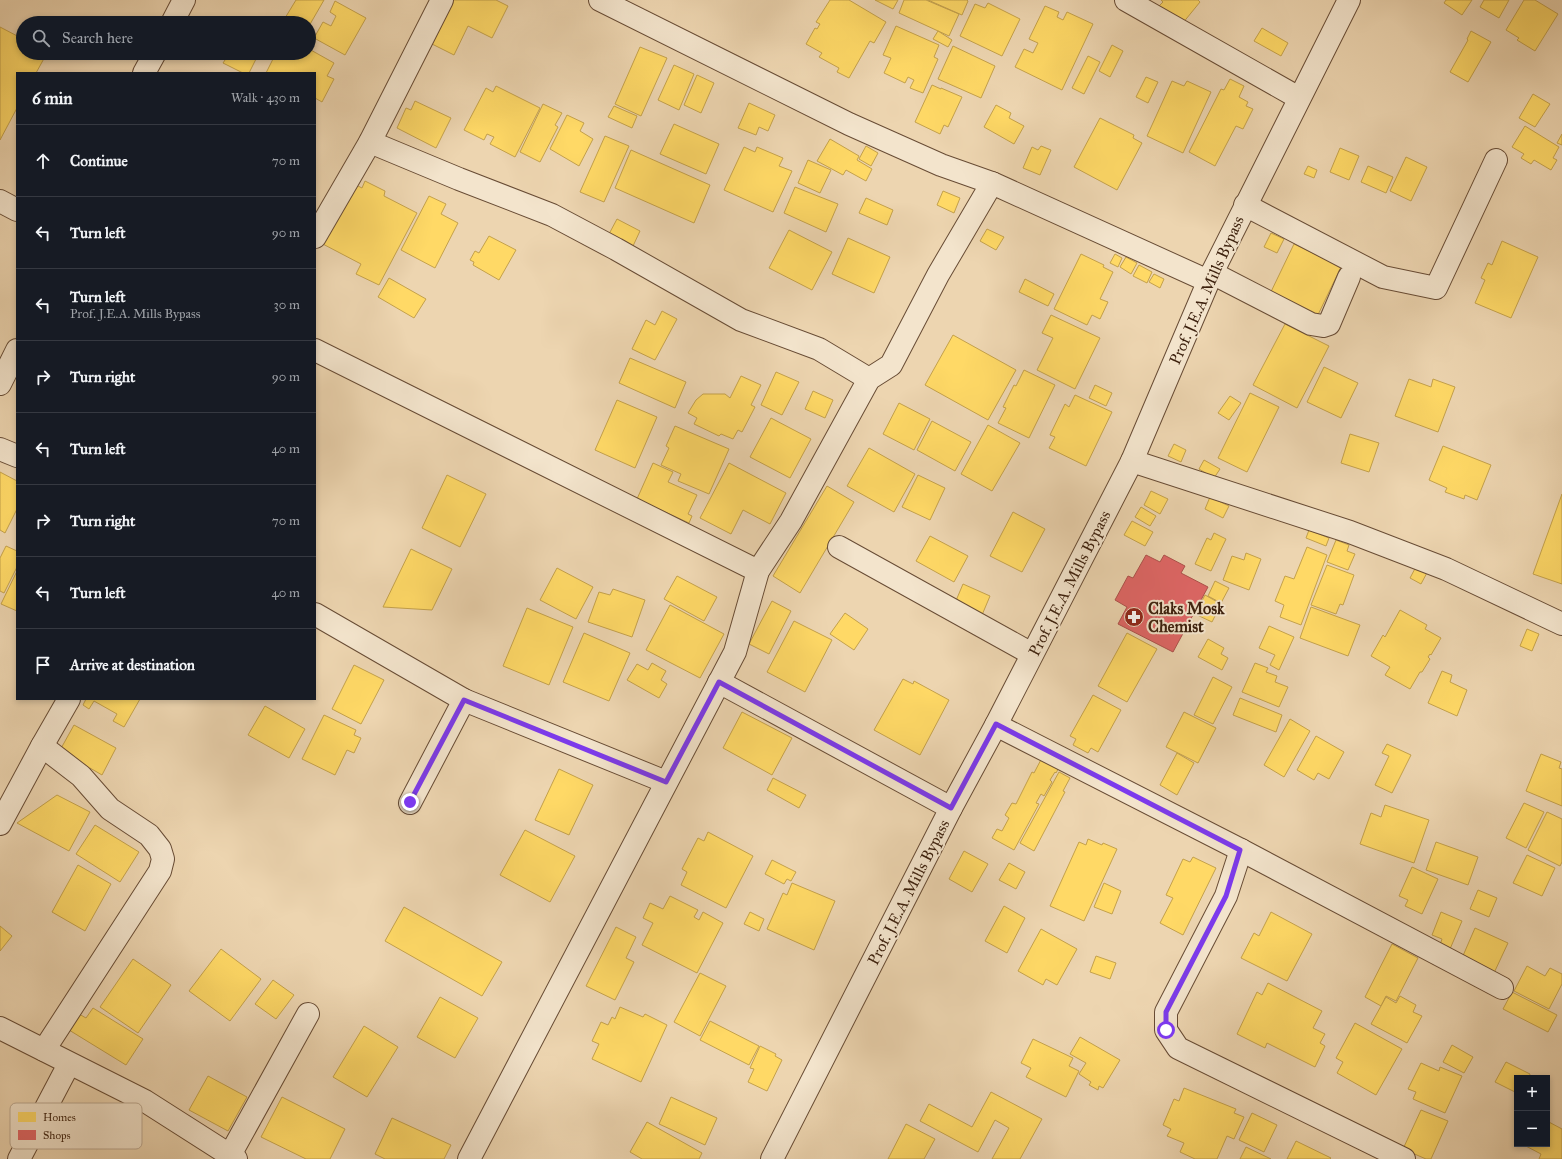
<!DOCTYPE html>
<meta charset="utf-8">
<style>
:root{--surface:#171b24;--page:#242831;--text:#f1f3f6;--muted:#9ea1a6;--line:#363941}
body{margin:0;font-family:"IM FELL Great Primer",serif;background:var(--page);color:var(--text)}
.controls{position:absolute;right:12px;bottom:12px;display:grid;overflow:hidden;border-radius:0px;box-shadow:0 2px 6px #0003}
.controls button{width:36px;height:36px;display:grid;place-items:center;padding:0;border:0;border-bottom:1px solid var(--line);background:var(--surface);color:var(--text);font:20px sans-serif}
.stop{position:absolute;width:12px;height:12px;margin:-9px;border:3px solid #7c3aed;border-radius:50%;background:#fff}
.stop.end{background:#7c3aed;border-color:#fff;box-shadow:0 1px 4px #0008}
.list{margin:0;padding:0;list-style:none}
h2{display:flex;justify-content:space-between;align-items:center;height:52px;margin:0;padding:0 16px;font-size:17px}
h2 small{font-size:13px;font-weight:400;color:var(--muted)}
.list li{display:grid;grid-template-columns:26px 1fr auto;gap:12px;align-items:center;box-sizing:border-box;height:72px;padding:0 16px;border-top:1px solid var(--line)}
.list b{display:block;font-size:15px;white-space:nowrap}
.list p{margin:0;font-size:13px;white-space:nowrap;color:var(--muted)}
.list em{font-size:13px;font-style:normal;color:var(--muted)}
.icon{flex:none;width:22px;height:22px;fill:none;stroke:currentColor;stroke-width:2;stroke-linecap:round;stroke-linejoin:round}
.map{position:relative;flex:none;width:1562px;height:1159px;overflow:hidden}
.search{position:absolute;background:var(--surface);box-shadow:0 2px 6px #0003;left:16px;top:16px;width:300px;height:44px;display:flex;align-items:center;gap:10px;box-sizing:border-box;padding:0 14px;border-radius:22px;color:var(--muted);font-size:15px}
.panel{position:absolute;background:var(--surface);box-shadow:0 2px 6px #0003;left:16px;top:72px;width:300px;height:628px;border-radius:0px}
.map>svg:first-child{display:block}
.homes{fill:#ffd966;stroke:#c4a14b}
.shops{fill:#e06666;stroke:#ae514b}
.lines{fill:none;stroke-linecap:round;stroke-linejoin:round}
.minor-casing{stroke:#684c35;stroke-width:24}
.minor{stroke:#f3e4cc;stroke-width:22}
.route{stroke:#7c3aed;stroke-width:5}
.labels{text-anchor:middle;stroke-width:4;stroke-linejoin:round;paint-order:stroke}
.street-label{font-size:16px;fill:#3b1f0c;stroke:#f3e4cc}
.poi-label{font-size:16px;font-weight:bold;fill:#3b1f0c;stroke:#f3e4cc;text-anchor:start}
.key{fill:#f3e4cc;stroke:#bca992;stroke-width:1}
.key-label{font-size:11px;fill:#3b1f0c}
</style>
<div class="map">
<svg width="1562" height="1159" viewBox="0 0 1562 1159">
<rect width="100%" height="100%" fill="#edd5b0"/>
<filter id="stains"><feTurbulence type="fractalNoise" baseFrequency=".005" numOctaves="4"/><feColorMatrix values="0 0 0 0 .2 0 0 0 0 .09 0 0 0 0 .02 0 0 0 .5 -.17"/></filter>
<radialGradient id="worn" r=".72"><stop offset=".6" stop-color="#630" stop-opacity="0"/><stop offset="1" stop-color="#630" stop-opacity=".3"/></radialGradient>
<g class="homes">
<polygon points="296,0 324,0 309,26 309,23 282,23"/>
<polygon points="447,0 496,0 508,6 492,38 468,26 454,55 426,41"/>
<polygon points="830,0 849,0 886,22 874,43 870,41 849,78 837,72 839,68 819,57 822,53 806,44 815,28 817,29 820,24 816,22"/>
<polygon points="875,0 898,0 893,9"/>
<polygon points="904,0 926,0 959,14 949,36 899,13"/>
<polygon points="928,0 967,0 968,1 962,15"/>
<polygon points="1161,0 1198,0 1200,2 1182,24 1159,6 1163,2"/>
<polygon points="1446,0 1472,0 1462,15 1444,3"/>
<polygon points="1484,0 1509,0 1499,18 1480,7"/>
<polygon points="1524,0 1535,0 1558,14 1535,51 1517,40 1519,38 1506,30"/>
<polygon points="335,1 366,18 345,55 314,38 323,22 331,26 336,16 330,12"/>
<polygon points="988,3 1020,19 1002,56 960,36 975,4 985,8"/>
<polygon points="1045,6 1059,12 1057,17 1063,20 1067,12 1093,24 1062,90 1015,67 1024,49 1033,53 1038,43 1029,39"/>
<polygon points="896,26 939,45 934,57 938,59 923,93 910,88 914,80 908,77 905,83 884,73 891,58 883,55"/>
<polygon points="0,27 23,39 23,53 47,53 36,73 17,73 17,108 0,140"/>
<polygon points="1262,28 1288,43 1281,56 1254,41"/>
<polygon points="938,31 952,40 948,47 933,39"/>
<polygon points="1471,31 1491,42 1468,82 1450,72 1468,40 1467,39"/>
<polygon points="1112,45 1123,51 1110,77 1099,71"/>
<polygon points="953,46 995,66 981,98 938,79"/>
<polygon points="640,47 667,58 641,116 615,104"/>
<polygon points="309,49 334,63 327,76 334,79 322,102 315,98 315,73 266,73 275,55 272,53 309,53"/>
<polygon points="219,53 259,53 249,73 243,73 223,63 227,57"/>
<polygon points="1088,56 1100,62 1084,94 1072,88"/>
<polygon points="674,65 694,74 679,110 658,100"/>
<polygon points="697,75 714,83 701,113 684,105"/>
<polygon points="1146,77 1158,82 1148,103 1136,97"/>
<polygon points="1230,79 1244,86 1239,97 1248,102 1246,106 1253,109 1243,129 1236,126 1215,166 1189,152 1221,89 1224,90"/>
<polygon points="1172,81 1184,86 1187,81 1211,92 1183,153 1147,136"/>
<polygon points="932,85 941,89 941,88 962,97 948,127 944,125 940,134 915,122"/>
<polygon points="496,86 540,108 515,157 490,144 494,137 487,134 484,140 464,130 486,88 493,92"/>
<polygon points="1533,94 1550,104 1535,127 1519,118"/>
<polygon points="415,101 451,118 436,148 397,128 406,108 411,110"/>
<polygon points="749,103 775,115 768,131 759,127 756,135 738,128"/>
<polygon points="543,104 562,113 555,125 558,127 540,162 520,152"/>
<polygon points="996,105 1011,113 1009,118 1024,126 1014,144 984,127"/>
<polygon points="614,106 637,116 632,128 608,117"/>
<polygon points="567,115 584,123 580,131 593,139 579,166 550,149"/>
<polygon points="1100,118 1134,135 1133,138 1142,143 1117,190 1074,167"/>
<polygon points="674,124 719,144 706,174 660,154"/>
<polygon points="1525,126 1559,147 1553,158 1557,160 1551,170 1534,160 1531,164 1521,158 1524,154 1512,147"/>
<polygon points="1562,134 1562,145 1557,143"/>
<polygon points="605,136 629,146 604,202 580,192"/>
<polygon points="830,139 859,156 857,160 872,169 866,181 846,170 843,175 817,161"/>
<polygon points="866,146 878,153 871,166 859,159"/>
<polygon points="1041,146 1051,150 1040,175 1023,168 1032,147 1038,150"/>
<polygon points="744,147 755,152 757,147 783,158 779,166 792,171 773,212 724,190"/>
<polygon points="1340,148 1359,156 1349,180 1330,172"/>
<polygon points="631,150 710,185 694,223 615,188"/>
<polygon points="1406,157 1427,167 1411,201 1390,191"/>
<polygon points="808,160 831,170 820,193 798,183"/>
<polygon points="1308,166 1317,170 1314,178 1304,174"/>
<polygon points="1368,166 1393,177 1386,193 1361,182"/>
<polygon points="365,181 385,191 384,196 417,213 379,285 356,274 361,264 319,242 350,182 362,188"/>
<polygon points="795,187 838,204 826,232 784,213"/>
<polygon points="943,191 960,198 954,213 937,205"/>
<polygon points="429,196 446,204 441,214 458,223 435,268 401,250"/>
<polygon points="866,198 893,210 887,225 859,213"/>
<polygon points="617,219 640,231 633,246 609,234"/>
<polygon points="987,229 1004,237 996,250 980,241"/>
<polygon points="789,230 832,252 812,290 769,268"/>
<polygon points="1271,233 1284,239 1277,253 1264,247"/>
<polygon points="489,236 516,250 499,280 473,265 474,262 470,260 475,251 479,253"/>
<polygon points="848,238 890,257 874,293 832,274"/>
<polygon points="1502,241 1538,257 1511,318 1475,303 1485,280 1481,278 1488,263 1492,265"/>
<polygon points="1294,244 1341,267 1315,321 1268,298"/>
<polygon points="1081,254 1104,265 1103,267 1113,272 1100,299 1108,302 1100,319 1092,315 1087,325 1054,309"/>
<polygon points="1115,254 1122,258 1118,267 1110,263"/>
<polygon points="1126,257 1137,263 1131,274 1120,267"/>
<polygon points="1139,265 1152,272 1147,283 1133,276"/>
<polygon points="1154,274 1164,279 1160,288 1149,282"/>
<polygon points="389,278 426,299 414,318 378,297"/>
<polygon points="1025,279 1054,294 1048,306 1019,292"/>
<polygon points="662,311 677,319 655,360 632,349 646,320 655,325"/>
<polygon points="1051,315 1100,338 1075,389 1037,370 1053,338 1042,333"/>
<polygon points="1285,324 1329,346 1297,408 1253,385"/>
<polygon points="953,335 1016,370 988,420 925,385"/>
<polygon points="630,358 686,382 675,408 619,383"/>
<polygon points="1324,367 1358,383 1341,418 1307,402"/>
<polygon points="1024,370 1055,385 1029,438 998,423 1006,408 1003,407 1014,385 1016,386"/>
<polygon points="776,372 799,382 782,415 761,405"/>
<polygon points="741,376 761,385 751,405 755,407 742,432 738,430 733,439 721,434 719,436 694,424 697,418 688,413 696,400 703,394 725,394 730,398"/>
<polygon points="1409,379 1431,387 1433,379 1455,387 1438,432 1395,416"/>
<polygon points="1095,385 1112,393 1106,406 1089,398"/>
<polygon points="813,391 833,400 825,418 805,409"/>
<polygon points="1250,393 1279,407 1247,472 1218,458"/>
<polygon points="1075,395 1112,412 1086,466 1049,448 1055,437 1050,435 1065,404 1069,407"/>
<polygon points="1230,396 1241,403 1229,420 1218,413"/>
<polygon points="617,400 657,417 635,468 595,450"/>
<polygon points="899,403 930,419 914,450 883,434"/>
<polygon points="771,418 811,439 790,478 750,457"/>
<polygon points="932,421 971,442 955,471 917,450"/>
<polygon points="988,425 1020,443 992,491 961,474"/>
<polygon points="675,426 729,449 709,494 678,481 681,474 661,465 669,448 666,446"/>
<polygon points="1350,434 1379,443 1369,472 1341,463"/>
<polygon points="1174,444 1186,450 1181,462 1168,456"/>
<polygon points="1443,446 1491,465 1477,500 1465,495 1464,499 1445,492 1447,488 1429,480"/>
<polygon points="869,448 915,474 894,512 847,486"/>
<polygon points="1204,460 1220,469 1214,478 1199,469"/>
<polygon points="653,463 673,472 668,482 697,495 688,514 692,516 689,523 637,499"/>
<polygon points="729,463 786,493 770,524 743,510 731,534 700,518"/>
<polygon points="0,472 17,481 17,509 5,533 0,530"/>
<polygon points="447,475 486,494 460,547 422,528"/>
<polygon points="918,475 945,488 930,520 902,507"/>
<polygon points="827,486 854,502 800,593 773,576"/>
<polygon points="1151,491 1168,499 1160,514 1144,505"/>
<polygon points="1562,494 1562,584 1533,574"/>
<polygon points="1210,497 1229,506 1223,518 1205,509"/>
<polygon points="1141,507 1156,516 1150,526 1135,517"/>
<polygon points="1013,512 1045,529 1022,572 990,556"/>
<polygon points="1132,521 1153,532 1145,546 1124,535"/>
<polygon points="1309,530 1329,538 1326,546 1306,538"/>
<polygon points="1214,533 1226,539 1211,571 1195,564 1207,538 1211,540"/>
<polygon points="930,536 968,556 954,582 916,561"/>
<polygon points="1336,540 1349,545 1347,551 1355,554 1348,570 1327,562"/>
<polygon points="6,546 17,551 17,567 4,593 0,591 0,558"/>
<polygon points="1307,547 1327,555 1301,625 1280,617 1284,605 1275,601 1285,576 1294,579"/>
<polygon points="411,549 452,569 432,610 383,607"/>
<polygon points="1246,553 1261,559 1249,590 1223,580 1232,556 1244,560"/>
<polygon points="1418,563 1429,569 1421,584 1410,578"/>
<polygon points="1327,565 1354,575 1343,605 1340,604 1336,614 1311,605"/>
<polygon points="557,568 593,587 576,619 540,600"/>
<polygon points="17,571 17,611 1,604"/>
<polygon points="677,576 717,597 704,621 664,599"/>
<polygon points="1215,581 1229,588 1221,603 1208,596"/>
<polygon points="963,584 990,596 982,615 955,603"/>
<polygon points="613,589 645,600 632,637 588,622 599,592 610,595"/>
<polygon points="1205,595 1221,604 1212,622 1195,614"/>
<polygon points="772,601 791,611 769,654 749,644"/>
<polygon points="670,605 724,634 700,678 646,650"/>
<polygon points="1311,607 1360,625 1348,656 1300,638"/>
<polygon points="527,608 573,627 549,685 503,666"/>
<polygon points="1400,610 1427,625 1425,629 1441,638 1431,655 1430,654 1428,657 1430,659 1422,672 1420,672 1410,689 1385,675 1390,667 1371,656 1383,635 1385,637"/>
<polygon points="845,613 868,629 854,650 830,634"/>
<polygon points="794,621 832,640 805,692 767,672"/>
<polygon points="1269,626 1294,637 1279,670 1270,665 1275,655 1259,648"/>
<polygon points="1527,629 1539,634 1532,651 1520,646"/>
<polygon points="584,633 630,653 609,701 563,682"/>
<polygon points="1127,633 1157,649 1127,702 1098,686"/>
<polygon points="1208,639 1224,648 1221,654 1228,658 1222,670 1198,657"/>
<polygon points="652,663 666,671 661,680 667,684 659,698 627,680 637,664 648,670"/>
<polygon points="1255,663 1268,668 1266,672 1277,676 1275,682 1288,687 1279,707 1242,692"/>
<polygon points="354,665 384,680 361,724 332,709"/>
<polygon points="1442,671 1452,675 1450,682 1467,690 1457,716 1428,703"/>
<polygon points="1213,677 1232,687 1213,724 1194,715"/>
<polygon points="903,679 913,684 914,681 949,700 920,755 874,730"/>
<polygon points="1093,695 1121,710 1098,752 1091,748 1088,753 1073,745 1076,739 1070,736"/>
<polygon points="1240,698 1282,715 1276,732 1233,715"/>
<polygon points="86,699 140,699 124,727 113,721 117,714 94,701 89,709 83,705"/>
<polygon points="265,706 305,729 289,758 248,735"/>
<polygon points="742,712 792,738 772,775 723,748"/>
<polygon points="1184,712 1216,728 1198,763 1166,747"/>
<polygon points="324,715 356,730 354,735 361,738 354,753 347,750 335,775 302,759"/>
<polygon points="1290,719 1310,731 1284,777 1264,765"/>
<polygon points="74,725 116,748 102,775 90,768 87,774 59,752"/>
<polygon points="1316,736 1344,752 1329,779 1318,773 1314,780 1297,770"/>
<polygon points="1387,744 1411,755 1392,793 1375,785 1389,756 1382,753"/>
<polygon points="1045,752 1062,762 1056,773 1055,772 1050,780 1052,782 1044,796 1041,794 1036,803 1039,804 1014,850 992,838 997,829 1002,831 1009,818 1005,815 1012,803 1016,804 1032,772 1034,773"/>
<polygon points="1177,753 1194,763 1177,795 1160,785"/>
<polygon points="1541,754 1561,762 1559,768 1562,769 1562,806 1526,791"/>
<polygon points="559,769 593,785 569,835 535,820"/>
<polygon points="1059,772 1070,778 1063,791 1065,792 1034,851 1020,843"/>
<polygon points="773,778 806,795 799,808 767,790"/>
<polygon points="57,795 90,812 69,851 17,823"/>
<polygon points="1524,803 1544,812 1526,848 1506,838"/>
<polygon points="1385,805 1429,820 1414,863 1360,844 1371,813 1381,817"/>
<polygon points="1547,812 1562,819 1562,862 1560,866 1528,850"/>
<polygon points="95,825 139,852 120,882 76,854"/>
<polygon points="525,830 575,856 550,902 500,875"/>
<polygon points="708,832 753,856 726,908 681,885 687,872 682,869 698,838 704,841"/>
<polygon points="1088,839 1102,845 1103,843 1117,849 1084,921 1050,906 1079,842 1086,845"/>
<polygon points="1436,842 1478,857 1468,885 1426,870"/>
<polygon points="964,851 988,864 972,892 949,879"/>
<polygon points="1527,855 1555,868 1542,896 1513,883"/>
<polygon points="1193,857 1216,868 1183,935 1160,923 1173,898 1166,895 1183,859 1190,862"/>
<polygon points="772,860 796,872 791,881 787,879 784,884 765,874"/>
<polygon points="1009,863 1025,872 1016,889 999,880"/>
<polygon points="78,865 111,884 85,931 52,912"/>
<polygon points="1412,867 1438,879 1422,914 1405,906 1408,900 1399,896"/>
<polygon points="792,883 835,901 814,950 767,929 783,893 787,895"/>
<polygon points="1104,883 1121,891 1112,914 1094,907"/>
<polygon points="1478,890 1497,898 1489,917 1470,909"/>
<polygon points="670,896 698,910 694,917 699,920 703,912 723,923 697,973 642,945 653,923 643,918 650,903 663,909"/>
<polygon points="1004,906 1025,918 1007,953 985,941"/>
<polygon points="404,907 502,962 482,996 385,941"/>
<polygon points="750,912 764,919 759,931 744,924"/>
<polygon points="1271,912 1312,934 1287,981 1241,958 1254,933 1259,936"/>
<polygon points="1441,912 1462,921 1450,949 1440,945 1442,939 1432,935"/>
<polygon points="0,926 12,936 0,951"/>
<polygon points="616,927 636,937 626,958 634,962 615,1000 586,986"/>
<polygon points="1475,928 1508,943 1494,973 1462,958"/>
<polygon points="1041,929 1077,949 1057,985 1046,979 1043,985 1018,971"/>
<polygon points="1392,944 1418,958 1396,1001 1386,996 1381,1006 1365,997"/>
<polygon points="221,949 261,979 230,1021 189,991"/>
<polygon points="1096,956 1116,963 1110,979 1090,972"/>
<polygon points="133,959 171,985 138,1033 100,1007"/>
<polygon points="1527,966 1545,976 1550,968 1562,974 1562,984 1549,1009 1514,991"/>
<polygon points="700,973 726,986 700,1036 674,1022"/>
<polygon points="273,980 294,995 276,1019 255,1004"/>
<polygon points="1268,983 1322,1011 1313,1028 1325,1034 1320,1043 1325,1046 1315,1067 1267,1043 1265,1048 1237,1034 1257,992 1262,995"/>
<polygon points="1512,992 1557,1015 1548,1032 1503,1009"/>
<polygon points="1400,996 1416,1005 1413,1012 1422,1016 1407,1043 1371,1024 1386,997 1396,1003"/>
<polygon points="440,997 478,1018 455,1058 417,1037"/>
<polygon points="620,1007 643,1017 645,1014 667,1025 641,1082 592,1059 599,1044 592,1041 601,1022 608,1025 612,1017 615,1019"/>
<polygon points="93,1008 143,1039 126,1065 69,1030 79,1014 86,1018"/>
<polygon points="710,1021 759,1046 749,1065 700,1040"/>
<polygon points="1355,1023 1402,1049 1376,1095 1337,1073 1343,1062 1336,1058"/>
<polygon points="364,1026 398,1047 367,1097 333,1077"/>
<polygon points="1080,1037 1120,1060 1103,1088 1099,1086 1098,1090 1089,1085 1091,1082 1079,1074 1086,1063 1070,1054"/>
<polygon points="1033,1039 1073,1058 1069,1066 1079,1071 1066,1097 1026,1077 1031,1068 1021,1063"/>
<polygon points="1452,1045 1473,1057 1464,1073 1443,1062"/>
<polygon points="760,1046 776,1054 775,1056 782,1060 767,1091 748,1082 754,1069 750,1068"/>
<polygon points="1506,1062 1530,1074 1529,1078 1517,1078 1517,1093 1495,1082"/>
<polygon points="1421,1063 1439,1071 1440,1067 1462,1076 1445,1113 1413,1099 1416,1092 1408,1089"/>
<polygon points="208,1076 247,1097 228,1131 189,1110"/>
<polygon points="1184,1088 1236,1109 1234,1113 1244,1117 1234,1139 1227,1136 1217,1159 1195,1159 1180,1152 1184,1143 1167,1136 1171,1129 1163,1125 1174,1099 1179,1101"/>
<polygon points="991,1092 1042,1119 1020,1159 992,1159 1009,1128 995,1120 978,1152 920,1121 929,1104 972,1127"/>
<polygon points="282,1097 345,1129 330,1159 306,1159 261,1137"/>
<polygon points="671,1097 717,1118 705,1145 659,1124"/>
<polygon points="1421,1110 1448,1121 1431,1159 1426,1159 1403,1149"/>
<polygon points="1252,1113 1277,1125 1264,1152 1239,1140"/>
<polygon points="392,1118 451,1145 444,1159 385,1159 375,1154"/>
<polygon points="1547,1121 1562,1129 1562,1159 1539,1159 1541,1154 1522,1144 1547,1144"/>
<polygon points="647,1122 702,1153 699,1159 642,1159 630,1152"/>
<polygon points="906,1124 935,1139 924,1159 888,1159"/>
<polygon points="1296,1141 1331,1158 1330,1159 1287,1159"/>
<polygon points="1246,1147 1271,1159 1240,1159"/>
</g>
<polygon class="shops" points="1146,555 1160,562 1164,555 1185,566 1181,573 1208,587 1173,652 1118,624 1127,607 1115,600 1128,576 1133,578"/>
<g class="lines">
<g class="minor-casing">
<g id="minor">
<polyline points="600,0 849,124 941,165 992,183 1208,281"/>
<polyline points="1126,0 1299,98"/>
<polyline points="172,23 184,0"/>
<polyline points="144,73 155,53"/>
<polyline points="370,142 459,179 552,215 616,249 741,320 819,349 869,379"/>
<polyline points="0,201 17,210"/>
<polyline points="1245,205 1383,277 1436,288 1496,160"/>
<polyline points="315,237 370,142 442,0"/>
<polyline points="1212,273 1311,324 1323,326 1329,324 1349,277"/>
<polyline points="315,350 758,571"/>
<polyline points="0,384 17,350"/>
<polyline points="0,449 17,456"/>
<polyline points="1132,461 1350,532 1446,569 1562,624"/>
<polyline points="839,547 1032,654"/>
<polyline points="315,614 464,700 666,782"/>
<polyline points="719,682 951,808"/>
<polyline points="996,725 1241,850 1502,988"/>
<polyline points="42,746 81,776 110,809 149,835 160,849 163,859 160,871 44,1050"/>
<polyline points="410,803 464,700"/>
<polyline points="0,824 42,746 69,699"/>
<polyline points="1241,850 1226,896 1166,1012 1166,1030 1178,1048 1404,1159"/>
<polyline points="0,1028 145,1101 236,1159"/>
<polyline points="230,1155 308,1014"/>
<polyline points="19,1159 69,1064"/>
<polyline points="469,1159 735,652 758,571 791,521 869,379 891,365 938,275 992,183"/>
<polyline points="772,1159 951,808 996,725 1132,461 1212,273 1349,0"/>
</g>
</g>
<use href="#minor" class="minor"/>
</g>
<g class="lines">
<polyline class="route" points="410,802 464,700 666,782 719,682 951,808 996,724 1240,850 1226,896 1166,1012 1166,1030"/>
</g>
<defs>
<g id="pharmacy-disc" transform="scale(1)"><circle r="9.5" fill="#8f2418" stroke="#f3e4cc"/><path d="M-2-6h4v4h4v4h-4v4h-4v-4h-4v-4h4Z" fill="#fff"/></g>
</defs>
<g fill-rule="evenodd">
<use href="#pharmacy-disc" x="1134" y="617"/>
</g>
<g class="labels">
<g class="street-label">
<text transform="translate(1206 290) rotate(-66)" y="6">Prof. J.E.A. Mills Bypass</text>
<text transform="translate(1069 583) rotate(-63)" y="6">Prof. J.E.A. Mills Bypass</text>
<text transform="translate(908 892) rotate(-63)" y="6">Prof. J.E.A. Mills Bypass</text>
</g>
<g class="poi-label">
<text x="1148" y="614">Claks Mosk<tspan x="1148" dy="18">Chemist</tspan></text>
</g>
</g>
<rect x="10" y="1103" width="132" height="46" rx="6" class="key"/>
<rect x="18" y="1112" width="18" height="10" fill="#ffd966"/>
<rect x="18" y="1130" width="18" height="10" fill="#e06666"/>
<g class="key-label">
<text x="43" y="1121">Homes</text>
<text x="43" y="1139">Shops</text>
</g>
<rect width="100%" height="100%" filter="url(#stains)"/>
<rect width="100%" height="100%" fill="url(#worn)"/>
</svg>
<div class="controls">
<button>+</button>
<button>−</button>
</div>
<div class="stop" style="left:1166px;top:1030px"></div>
<div class="stop end" style="left:410px;top:802px"></div>
<div class="search"><svg class="icon" aria-label="search" viewBox="0 0 24 24"><circle cx="10" cy="10" r="6"/><path d="M15 15l6 6"/></svg>Search here</div>
<section class="panel">
<h2>6 min<small>Walk · 430 m</small></h2>
<ul class="list">
<li><svg class="icon" aria-label="ahead" viewBox="0 0 24 24"><path d="M12 20V5M6 11l6-6 6 6"/></svg><div><b>Continue</b></div><em>70 m</em></li>
<li><svg class="icon" aria-label="left" viewBox="0 0 24 24"><path d="M17 20v-9H6M10 6l-5 5 5 5"/></svg><div><b>Turn left</b></div><em>90 m</em></li>
<li><svg class="icon" aria-label="left" viewBox="0 0 24 24"><path d="M17 20v-9H6M10 6l-5 5 5 5"/></svg><div><b>Turn left</b><p>Prof. J.E.A. Mills Bypass</p></div><em>30 m</em></li>
<li><svg class="icon" aria-label="right" viewBox="0 0 24 24"><path d="M7 20v-9h11M14 6l5 5-5 5"/></svg><div><b>Turn right</b></div><em>90 m</em></li>
<li><svg class="icon" aria-label="left" viewBox="0 0 24 24"><path d="M17 20v-9H6M10 6l-5 5 5 5"/></svg><div><b>Turn left</b></div><em>40 m</em></li>
<li><svg class="icon" aria-label="right" viewBox="0 0 24 24"><path d="M7 20v-9h11M14 6l5 5-5 5"/></svg><div><b>Turn right</b></div><em>70 m</em></li>
<li><svg class="icon" aria-label="left" viewBox="0 0 24 24"><path d="M17 20v-9H6M10 6l-5 5 5 5"/></svg><div><b>Turn left</b></div><em>40 m</em></li>
<li><svg class="icon" aria-label="arrive" viewBox="0 0 24 24"><path d="M6 21V4h12l-3 4 3 4H6"/></svg><div><b>Arrive at destination</b></div></li>
</ul>
</section>
</div>
